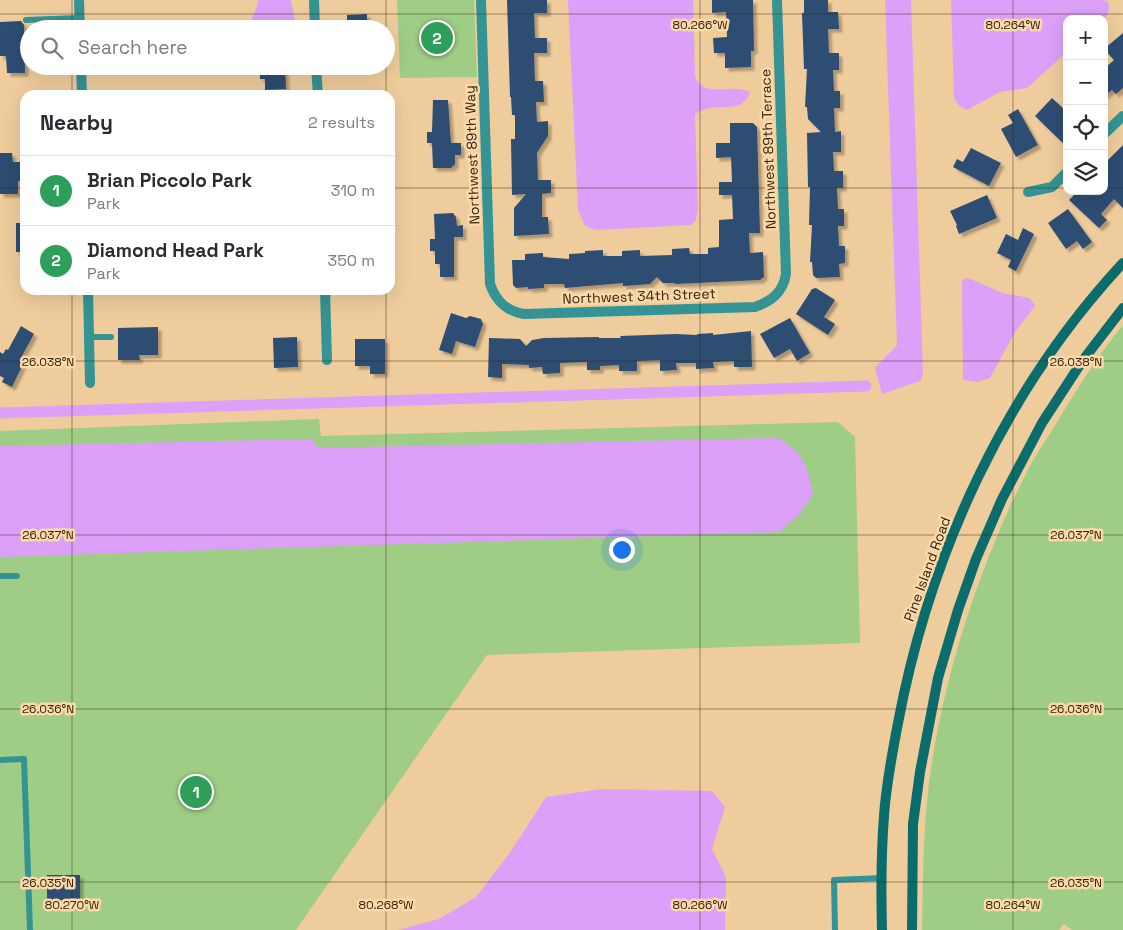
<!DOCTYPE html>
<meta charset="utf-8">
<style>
:root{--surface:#fff;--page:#f2f2f3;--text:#2b2b33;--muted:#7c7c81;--line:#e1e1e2;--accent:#0f766e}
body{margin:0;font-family:"Space Grotesk",sans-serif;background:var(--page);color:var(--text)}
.controls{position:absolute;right:15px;top:15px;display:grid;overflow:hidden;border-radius:10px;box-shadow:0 5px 20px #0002}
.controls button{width:45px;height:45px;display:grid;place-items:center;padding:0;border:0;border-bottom:1px solid var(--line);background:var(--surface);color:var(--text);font:25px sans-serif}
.you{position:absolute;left:621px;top:549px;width:18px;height:18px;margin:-12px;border:4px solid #fff;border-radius:50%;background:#1a73e8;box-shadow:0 0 0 8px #1a73e833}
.badge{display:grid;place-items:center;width:32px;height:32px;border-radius:50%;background:var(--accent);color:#fff;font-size:16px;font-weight:700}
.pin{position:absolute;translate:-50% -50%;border:2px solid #fff;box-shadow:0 1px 5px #0006}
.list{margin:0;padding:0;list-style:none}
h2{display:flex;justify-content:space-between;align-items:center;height:65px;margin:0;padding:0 20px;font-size:21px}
h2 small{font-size:16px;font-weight:400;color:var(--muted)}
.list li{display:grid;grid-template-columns:32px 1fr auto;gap:15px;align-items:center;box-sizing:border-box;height:70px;padding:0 20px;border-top:1px solid var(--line)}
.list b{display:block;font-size:19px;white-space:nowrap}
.list p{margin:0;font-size:16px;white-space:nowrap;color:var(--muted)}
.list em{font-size:16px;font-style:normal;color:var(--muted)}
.icon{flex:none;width:28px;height:28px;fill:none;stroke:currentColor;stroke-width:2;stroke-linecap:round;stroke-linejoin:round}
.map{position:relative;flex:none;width:1123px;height:930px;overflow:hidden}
.search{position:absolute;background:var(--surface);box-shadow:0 5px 20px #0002;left:20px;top:20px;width:375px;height:55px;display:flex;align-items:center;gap:12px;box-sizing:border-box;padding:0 18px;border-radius:28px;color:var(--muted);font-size:19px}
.panel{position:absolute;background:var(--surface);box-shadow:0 5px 20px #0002;left:20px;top:90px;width:375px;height:205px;border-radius:15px}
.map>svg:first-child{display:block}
.green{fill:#9fcd85}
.water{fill:#dca0f8}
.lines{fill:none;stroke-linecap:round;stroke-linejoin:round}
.canal{stroke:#dca0f8;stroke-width:11}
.building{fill:#2e4d73;filter:url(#shadow)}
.service{stroke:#349493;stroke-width:6}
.minor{stroke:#349493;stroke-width:10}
.secondary{stroke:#0b6c6c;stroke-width:10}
.ticks{fill:none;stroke:#312411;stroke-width:1;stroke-opacity:0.45}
.labels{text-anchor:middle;stroke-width:5;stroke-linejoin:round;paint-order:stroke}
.street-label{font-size:14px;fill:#312411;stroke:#fdd9a9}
.ticks-label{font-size:12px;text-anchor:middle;fill:#312411;stroke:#fdd9a9;stroke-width:5;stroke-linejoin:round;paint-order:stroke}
</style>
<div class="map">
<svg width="1123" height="930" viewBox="0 0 1123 930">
<defs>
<filter id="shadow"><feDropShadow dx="3.5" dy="3.5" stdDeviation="1" flood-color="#0004"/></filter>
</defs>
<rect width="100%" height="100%" fill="#efcc9c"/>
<g class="green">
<polygon points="397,0 474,0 477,77 400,78"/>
<path d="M1123,325V930H1072L1064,924L1059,930H922C923,881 923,832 929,783C943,676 981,559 1031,464C1040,448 1050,434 1059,419C1078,387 1099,354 1123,325Z"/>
<polygon points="319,419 321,436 838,422 855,437 860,643 487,655 296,930 0,930 0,431"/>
</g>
<g class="water">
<polygon points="258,0 291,0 296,26 294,29 258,29 252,18 257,6"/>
<path d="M568,0H693L695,76C703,100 733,82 750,92L748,97C745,100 743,104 739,105C722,110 713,103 695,114L698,210L696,220L691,225L596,230L585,226L578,209Z"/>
<polygon points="885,0 911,0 923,374 920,381 882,394 875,368 897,345"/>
<path d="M951,0H1104L1108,2C1110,8 1109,14 1104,19H1067V52L1027,88L1000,92L967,110L959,106L954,98Z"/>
<polygon points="968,278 1003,293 1030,298 1035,306 1015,332 990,378 977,382 963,380 962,280"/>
<path d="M778,438C803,452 808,467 813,494L799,515L779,532L0,557V446L312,439L318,448Z"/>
<polygon points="601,789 712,791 725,807 712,849 726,877 725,930 398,930 439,919 476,897 509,854 546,797"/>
</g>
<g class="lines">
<polyline class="canal" points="0,413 866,386"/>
</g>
<g class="building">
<polygon points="507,0 547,0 547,13 534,13 535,38 547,38 547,53 534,53 535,81 543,81 544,102 536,102 537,122 548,121 548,136 537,153 538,180 551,180 551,193 542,194 542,217 548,217 549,234 514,236 514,208 526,194 512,195 511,139 515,139 515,115 512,115 511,97 510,97"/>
<polygon points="712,0 753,0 754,51 751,51 751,67 725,68 725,53 714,53 713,38 727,37 726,12 712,13"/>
<polygon points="804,0 828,0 828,12 838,12 839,29 828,29 829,53 839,53 839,70 833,70 834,91 840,91 840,108 834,108 835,132 841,131 841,152 833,152 834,171 843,171 843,188 837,188 838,209 844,209 844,226 838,226 839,246 845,246 845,263 839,264 840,277 816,278 813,275 812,262 810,262 812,225 809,225 810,187 808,187 807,133 821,132 808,119 807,107 805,107 807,69 804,69 802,13 804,13"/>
<polygon points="367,14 367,29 347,29 347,15"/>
<polygon points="21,21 24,25 25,73 7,73 6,56 0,56 0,22"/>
<polygon points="1123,33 1123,88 1116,94 1112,90 1104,96 1104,69 1114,60 1104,49"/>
<polygon points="260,66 285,66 286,89 265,90 265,79 260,79"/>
<polygon points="1052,98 1067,112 1067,147 1035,116"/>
<polygon points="433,100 448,100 451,143 461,143 461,155 455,155 455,164 451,168 433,168 432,143 427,143 427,132 432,132"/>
<polygon points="1018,109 1038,145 1016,157 1001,129 1013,123 1008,115"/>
<polygon points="730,123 753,123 757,127 760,233 749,233 750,253 763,252 764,277 760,280 675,284 675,283 663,283 657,277 650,284 638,285 623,286 623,283 565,288 564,284 544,284 544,288 528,289 528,287 516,288 513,285 512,260 525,260 525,254 543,253 543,257 569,259 569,254 585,253 585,251 603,250 603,256 622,256 622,251 640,250 640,256 672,255 672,249 689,248 690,254 708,254 708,248 719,247 719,220 733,219 732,195 719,195 719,182 732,182 731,157 716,158 716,143 730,143"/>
<polygon points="1123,145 1123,208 1114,199 1101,214 1107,220 1099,228 1069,200 1078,191 1104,191 1104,164"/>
<polygon points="971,148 1001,163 989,186 953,167 957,159 963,162"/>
<polygon points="0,153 12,153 13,162 22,162 22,181 18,181 18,194 0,194"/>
<polygon points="987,195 997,218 959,234 956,226 957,225 950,211"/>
<polygon points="1068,209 1092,242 1083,249 1077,241 1066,249 1048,223"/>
<polygon points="453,213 456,217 457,226 463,225 463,237 454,237 454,277 440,277 440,264 435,264 435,251 430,251 430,239 435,239 434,214"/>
<rect x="16" y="223" width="9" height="29"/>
<polygon points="1023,228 1034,234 1016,271 1008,267 1011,260 997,253 1006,234 1018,240"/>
<polygon points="816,288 835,300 824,317 835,324 828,335 796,314 812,289"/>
<polygon points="451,313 466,318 470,316 481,319 483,324 475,347 456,341 452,354 439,350"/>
<polygon points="790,318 810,353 797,361 790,349 774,358 760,334"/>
<polygon points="21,326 34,334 22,356 26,358 12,387 2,382 4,378 0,376 0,352 3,354 6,349 8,350"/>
<polygon points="158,327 158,355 139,355 140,360 118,360 118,328"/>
<polygon points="751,331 752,367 734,367 734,361 713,362 714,368 696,369 696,363 676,363 677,370 660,371 660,360 637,361 637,371 619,371 619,365 600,366 600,370 587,370 587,362 560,363 560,373 543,374 542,367 529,368 529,365 502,364 502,378 488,377 489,338 520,339 526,346 532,340 544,338 599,337 599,338 621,338 620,336 676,334 697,335 697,334 713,333 713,335"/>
<polygon points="297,337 298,367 274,368 273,338"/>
<polygon points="355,339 385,339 385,374 370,374 370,366 355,366"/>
<rect x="47" y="875" width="33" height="25"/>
</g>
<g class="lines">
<g class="service">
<polyline points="26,20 79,18"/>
<polyline points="89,337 111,337"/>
<polyline points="0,576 17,576"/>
<polyline points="0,760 24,759 30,930"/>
<polyline points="835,930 834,880 882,878"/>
</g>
<g class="minor">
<polyline points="79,0 80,29"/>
<polyline points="314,0 315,29"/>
<path d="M481,0L490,284C496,301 506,311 524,314L755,307C772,301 783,292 786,274L777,0"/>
<polyline points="81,66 82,95"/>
<polyline points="316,66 318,95"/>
<polyline points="1104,134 1123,116"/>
<polyline points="1028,192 1052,187 1067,172"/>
<polyline points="88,290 90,383"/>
<polyline points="325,290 327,360"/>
</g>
<g class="secondary">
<path d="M882,930C881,892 881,854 884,816C886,785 892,754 898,723C930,553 1005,390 1123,263"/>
<polyline points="912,930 913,824 920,772 938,678 958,610 976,559 1002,499 1042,423 1083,360 1123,308"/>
</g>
</g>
<path class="ticks" d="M72,0V29M386,0V29M700,0V930M1013,0V930M0,14H1123M72,66V95M386,66V95M0,188H25M390,188H1067M1104,188H1123M72,290V930M386,290V930M0,361H1123M0,535H1123M0,709H1123M0,882H1123"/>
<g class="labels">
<g class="street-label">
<text transform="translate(768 149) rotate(-92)" y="5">Northwest 89th Terrace</text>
<text transform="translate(472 155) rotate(-92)" y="5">Northwest 89th Way</text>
<text transform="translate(639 296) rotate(-2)" y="5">Northwest 34th Street</text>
<text transform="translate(927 569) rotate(-70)" y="5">Pine Island Road</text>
</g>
</g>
<g class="ticks-label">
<text x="700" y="29">80.266°W</text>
<text x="1013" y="29">80.264°W</text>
<text x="48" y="366">26.038°N</text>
<text x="1076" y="366">26.038°N</text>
<text x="48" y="539">26.037°N</text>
<text x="1076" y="539">26.037°N</text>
<text x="48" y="713">26.036°N</text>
<text x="1076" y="713">26.036°N</text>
<text x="48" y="887">26.035°N</text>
<text x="1076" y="887">26.035°N</text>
<text x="72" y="909">80.270°W</text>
<text x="386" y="909">80.268°W</text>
<text x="700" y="909">80.266°W</text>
<text x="1013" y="909">80.264°W</text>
</g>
</svg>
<div class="controls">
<button>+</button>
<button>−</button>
<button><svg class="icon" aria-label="locate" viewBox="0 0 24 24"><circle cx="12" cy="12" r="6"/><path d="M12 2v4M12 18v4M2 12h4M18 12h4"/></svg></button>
<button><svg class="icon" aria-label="layers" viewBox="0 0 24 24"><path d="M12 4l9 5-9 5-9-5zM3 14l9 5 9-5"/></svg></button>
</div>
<div class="you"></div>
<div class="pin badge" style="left:196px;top:792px;background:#2e9e5b">1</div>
<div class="pin badge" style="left:437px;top:38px;background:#2e9e5b">2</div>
<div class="search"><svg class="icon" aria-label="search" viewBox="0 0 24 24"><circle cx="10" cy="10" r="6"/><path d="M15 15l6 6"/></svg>Search here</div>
<section class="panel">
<h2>Nearby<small>2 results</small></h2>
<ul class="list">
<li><span class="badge" style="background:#2e9e5b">1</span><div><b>Brian Piccolo Park</b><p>Park</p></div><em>310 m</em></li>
<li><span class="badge" style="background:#2e9e5b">2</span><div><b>Diamond Head Park</b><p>Park</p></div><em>350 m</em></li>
</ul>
</section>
</div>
